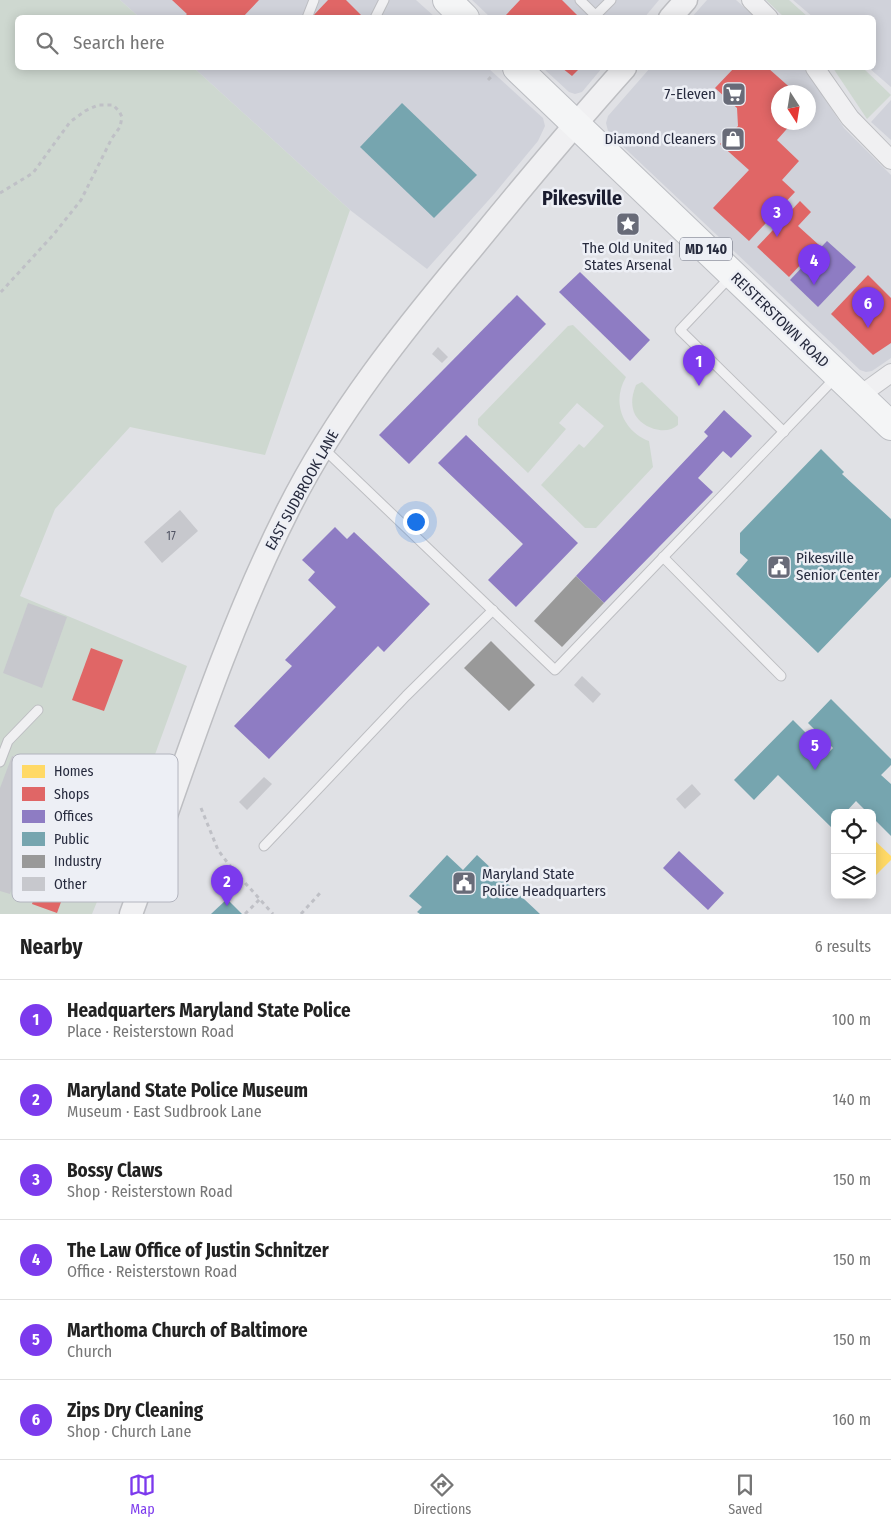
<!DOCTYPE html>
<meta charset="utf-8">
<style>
:root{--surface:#fff;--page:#f6f6f6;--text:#222;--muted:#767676;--line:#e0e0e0;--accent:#7c3aed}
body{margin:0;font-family:"Fira Sans Condensed",sans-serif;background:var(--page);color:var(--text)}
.controls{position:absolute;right:15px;bottom:15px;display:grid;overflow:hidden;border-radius:8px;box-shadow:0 2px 12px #0003}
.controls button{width:45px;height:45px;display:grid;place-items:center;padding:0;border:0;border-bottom:1px solid var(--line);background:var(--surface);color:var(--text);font:25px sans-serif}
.compass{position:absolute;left:771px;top:85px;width:45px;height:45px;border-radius:50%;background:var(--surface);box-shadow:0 2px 12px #0003;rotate:168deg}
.you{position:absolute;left:415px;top:521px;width:18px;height:18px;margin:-12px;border:4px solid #fff;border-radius:50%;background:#1a73e8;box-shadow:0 0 0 8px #1a73e833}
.badge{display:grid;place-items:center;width:32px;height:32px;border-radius:50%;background:var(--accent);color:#fff;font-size:16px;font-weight:700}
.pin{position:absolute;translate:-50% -41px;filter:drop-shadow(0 1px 2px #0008)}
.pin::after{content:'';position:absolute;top:26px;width:18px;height:15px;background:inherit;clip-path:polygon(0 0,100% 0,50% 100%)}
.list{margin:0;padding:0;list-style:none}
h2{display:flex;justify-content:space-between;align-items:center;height:65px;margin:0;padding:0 20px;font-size:21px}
h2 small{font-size:16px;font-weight:400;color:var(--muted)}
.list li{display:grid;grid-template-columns:32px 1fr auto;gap:15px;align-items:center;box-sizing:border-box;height:80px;padding:0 20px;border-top:1px solid var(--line)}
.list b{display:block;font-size:19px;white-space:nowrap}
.list p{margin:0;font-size:16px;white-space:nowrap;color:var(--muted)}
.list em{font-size:16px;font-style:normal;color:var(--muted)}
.icon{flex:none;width:28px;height:28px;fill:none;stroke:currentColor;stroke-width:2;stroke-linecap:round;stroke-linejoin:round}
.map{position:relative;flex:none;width:891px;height:914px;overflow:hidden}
.search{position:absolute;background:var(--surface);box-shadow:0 2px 12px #0003;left:15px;right:15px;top:15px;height:55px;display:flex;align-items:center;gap:12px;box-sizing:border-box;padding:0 18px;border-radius:8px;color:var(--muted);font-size:19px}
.sheet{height:545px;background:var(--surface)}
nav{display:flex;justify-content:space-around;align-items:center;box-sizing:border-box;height:70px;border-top:1px solid var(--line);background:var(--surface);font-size:14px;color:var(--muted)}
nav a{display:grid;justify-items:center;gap:2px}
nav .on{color:var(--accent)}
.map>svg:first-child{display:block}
.built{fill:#d0d2da;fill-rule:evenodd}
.green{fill:#ced8d0}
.homes{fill:#ffd966}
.shops{fill:#e06666}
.offices{fill:#8e7cc3}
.public{fill:#76a5af}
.industry{fill:#999}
.building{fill:#c7c8cd}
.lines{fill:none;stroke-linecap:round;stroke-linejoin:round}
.service-casing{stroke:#bdbec2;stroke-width:11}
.minor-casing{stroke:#bdbec2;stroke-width:20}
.tertiary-casing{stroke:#bdbec2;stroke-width:25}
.primary-casing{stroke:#bcbec3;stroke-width:30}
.path{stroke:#bfc0c6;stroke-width:3;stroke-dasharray:4 4;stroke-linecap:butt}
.service{stroke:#f0f0f2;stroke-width:9}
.minor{stroke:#f0f0f2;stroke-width:18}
.tertiary{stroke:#f0f0f2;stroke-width:22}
.primary{stroke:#f4f5f6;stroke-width:28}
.labels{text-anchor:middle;stroke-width:5;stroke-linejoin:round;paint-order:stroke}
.number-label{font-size:12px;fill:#515463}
.shield{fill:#edeff5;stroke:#626675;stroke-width:1}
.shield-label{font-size:14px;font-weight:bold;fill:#272b3e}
.poi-label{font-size:15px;fill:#272b3e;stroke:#edeff5;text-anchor:end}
.street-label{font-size:15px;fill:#272b3e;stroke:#edeff5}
.district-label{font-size:20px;font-weight:bold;fill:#1a1c2f;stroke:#edeff5}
.key{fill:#edeff5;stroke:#b2b4be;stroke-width:1}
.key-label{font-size:14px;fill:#272b3e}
</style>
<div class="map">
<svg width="891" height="914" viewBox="0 0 891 914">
<rect width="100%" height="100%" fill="#e0e1e5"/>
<g class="built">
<polygon points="120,0 416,0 435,17 139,17"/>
<polygon points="472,0 659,0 644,18 490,17"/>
<polygon points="707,0 736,0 755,17 692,17"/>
<polygon points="793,0 891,0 891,87 869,68 874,68 874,18 813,17"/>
<polygon points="194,68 488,68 543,118 545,126 538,141 495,193 427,269 350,210"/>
<polygon points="543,68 602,68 582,92 575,94 569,92"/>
<path d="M650,68H803L811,77L844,128L891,175V358L872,371L866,372L860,370L614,138L608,131L606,123L608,116ZM778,92H808V122H778Z"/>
<polygon points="891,100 891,140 871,122"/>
</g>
<g class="green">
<polygon points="0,0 120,0 139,17 18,18 18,68 194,68 350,210 265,455 130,427 55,509 20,596 187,666 140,796 92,914 0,914"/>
<polygon points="766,0 789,0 808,17 784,17"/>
<polygon points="833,68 863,68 891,95 867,119"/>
<path d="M573,325L626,377C611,402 623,431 649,441L653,467L596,528H585L541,485L579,444L584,448L604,426L577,403L559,423L566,429L528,473L478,425V419L568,326Z"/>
<path d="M642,382L678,417V425C665,437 637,427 633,409C631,400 633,393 636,385Z"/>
</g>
<polygon class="homes" points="872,838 891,856 891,860 872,879"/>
<g class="shops">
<polygon points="172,0 259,0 242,18 183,18 187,14"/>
<polygon points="328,0 346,0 364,18 311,18"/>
<polygon points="520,0 562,0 580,18 509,18 506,15"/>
<polygon points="562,68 580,68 572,76"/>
<polygon points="734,68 768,68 795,92 778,92 778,122 793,122 777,140 799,161 782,180 795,192 749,241 713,208 749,170 720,144 738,126 737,108 715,88"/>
<polygon points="800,201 811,212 798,226 819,245 789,277 757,247"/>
<polygon points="868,275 891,298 891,343 873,355 831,314"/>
<polygon points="91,648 123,660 104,711 72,700"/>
<polygon points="55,837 81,847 57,913 32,904"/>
</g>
<g class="offices">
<polygon points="827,241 856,267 818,307 790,280"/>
<polygon points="580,272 650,340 630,361 559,292"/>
<polygon points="517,295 546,324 409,464 379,435"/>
<polygon points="724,410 752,436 731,458 723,451 698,478 713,492 604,603 576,576 708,436 704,432"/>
<polygon points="466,435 578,543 516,607 488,580 523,544 438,463"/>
<polygon points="335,527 347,539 354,532 430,604 384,652 378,646 269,759 234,726 292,666 285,660 336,607 308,580 315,572 302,560"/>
<polygon points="679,851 724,893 708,910 663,868"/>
</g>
<g class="public">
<polygon points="402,103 477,175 434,218 360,147"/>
<polygon points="821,449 844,472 842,474 891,519 891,577 818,653 736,574 748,560 740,553 740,533"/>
<polygon points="831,699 891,759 891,765 881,775 891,784 891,836 872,817 872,813 868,813 856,801 845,813 835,813 835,823 831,827 778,775 754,800 734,780 793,720 827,754 833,748 808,723"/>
<polygon points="447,855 463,870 477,855 540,914 420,914 417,912 422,907 409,896"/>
<polygon points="227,899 242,914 211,914"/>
</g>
<g class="industry">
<polygon points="576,576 604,603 562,647 534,621"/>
<polygon points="491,641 535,685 509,711 464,668"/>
</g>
<g class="building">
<polygon points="438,347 448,357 442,363 432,354"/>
<polygon points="180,510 198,531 162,563 144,542"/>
<polygon points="28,603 67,617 42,688 3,673"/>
<polygon points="582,676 601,694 593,703 574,685"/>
<polygon points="12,756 54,770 10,894 0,891 0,788"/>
<polygon points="264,777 272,784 247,810 239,802"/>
<polygon points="692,784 701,794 685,809 676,799"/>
</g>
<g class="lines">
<g class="service-casing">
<g id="service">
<polyline points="580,0 593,13 597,14 611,0"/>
<polyline points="307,18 314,0"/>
<polyline points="375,18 384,0"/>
<polyline points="731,276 680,330 784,432"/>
<polyline points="323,448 555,670 836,377"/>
<polyline points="663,557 781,676"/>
<polyline points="0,762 8,741 38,710"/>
<polyline points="264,846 406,696 493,610"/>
</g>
</g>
<g class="minor-casing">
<g id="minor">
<polyline points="751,0 769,18"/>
<polyline points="815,68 850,118 891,160"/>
<polyline points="859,396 891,373"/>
</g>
</g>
<g class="tertiary-casing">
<g id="tertiary">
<polyline points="670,18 686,0"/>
<path d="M131,914C180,780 223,638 288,510C336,414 405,328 474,246C523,186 573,126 625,68"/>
</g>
</g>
<g class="primary-casing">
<g id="primary">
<polyline points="447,0 465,18"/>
<polyline points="517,68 891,426"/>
</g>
</g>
<g class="path">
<polyline points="488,80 492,76"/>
<polyline points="0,193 33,173 70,122 85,111 98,105 113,105 119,111 122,117 120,127 112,138 81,200 54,234 0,293"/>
<polyline points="201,808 218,850 230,866 273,914"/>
<polyline points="245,914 260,899"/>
<polyline points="301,914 320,893"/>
</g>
<use href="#service" class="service"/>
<use href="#minor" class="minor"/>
<use href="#tertiary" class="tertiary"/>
<use href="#primary" class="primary"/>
</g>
<defs>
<g id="supermarket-square" transform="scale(1.25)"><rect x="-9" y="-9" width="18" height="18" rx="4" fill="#686b78" stroke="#edeff5"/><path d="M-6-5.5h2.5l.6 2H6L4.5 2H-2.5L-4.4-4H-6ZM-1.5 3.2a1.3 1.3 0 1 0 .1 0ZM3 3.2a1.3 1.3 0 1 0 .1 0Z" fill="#fff"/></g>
<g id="shop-square" transform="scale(1.25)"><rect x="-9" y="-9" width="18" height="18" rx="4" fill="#686b78" stroke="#edeff5"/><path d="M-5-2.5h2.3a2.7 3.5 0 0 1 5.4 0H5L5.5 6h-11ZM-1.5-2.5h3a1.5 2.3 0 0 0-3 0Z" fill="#fff"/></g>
<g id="sight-square" transform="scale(1.25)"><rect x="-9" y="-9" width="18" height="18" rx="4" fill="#686b78" stroke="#edeff5"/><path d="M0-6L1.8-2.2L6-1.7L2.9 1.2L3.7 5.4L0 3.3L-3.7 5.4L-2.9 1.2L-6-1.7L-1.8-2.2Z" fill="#fff"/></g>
<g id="civic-square" transform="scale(1.25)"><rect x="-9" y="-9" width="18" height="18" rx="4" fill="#686b78" stroke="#edeff5"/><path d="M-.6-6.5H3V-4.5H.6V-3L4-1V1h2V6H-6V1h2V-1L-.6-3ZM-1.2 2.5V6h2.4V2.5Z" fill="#fff"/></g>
</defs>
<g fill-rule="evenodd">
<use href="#supermarket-square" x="734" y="94"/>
<use href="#shop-square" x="733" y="139"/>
<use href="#sight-square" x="628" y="224"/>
<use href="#civic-square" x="779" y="567"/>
<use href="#civic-square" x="464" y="883"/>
</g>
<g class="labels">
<g class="number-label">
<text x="171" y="540">17</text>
</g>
<rect class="shield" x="680" y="237.5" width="52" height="23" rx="4"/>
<g class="shield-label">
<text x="706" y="254">MD 140</text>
</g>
<g class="poi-label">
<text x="716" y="99">7-Eleven</text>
<text x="716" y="144">Diamond Cleaners</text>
<text x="628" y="253" text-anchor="middle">The Old United<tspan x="628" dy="17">States Arsenal</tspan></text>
<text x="796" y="563" text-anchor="start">Pikesville<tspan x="796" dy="17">Senior Center</tspan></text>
<text x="482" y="879" text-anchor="start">Maryland State<tspan x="482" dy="17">Police Headquarters</tspan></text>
</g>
<g class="street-label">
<text transform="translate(780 320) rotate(44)" y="5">REISTERSTOWN ROAD</text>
<text transform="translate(302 490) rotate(-61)" y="5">EAST SUDBROOK LANE</text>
</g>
<g class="district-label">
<text x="582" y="205">Pikesville</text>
</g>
</g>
<rect x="12" y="754" width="166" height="148" rx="8" class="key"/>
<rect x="22" y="765" width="23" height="13" fill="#ffd966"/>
<rect x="22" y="787" width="23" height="14" fill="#e06666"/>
<rect x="22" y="810" width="23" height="13" fill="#8e7cc3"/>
<rect x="22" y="832" width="23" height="14" fill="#76a5af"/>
<rect x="22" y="855" width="23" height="13" fill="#999"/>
<rect x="22" y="877" width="23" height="14" fill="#c7c8cd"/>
<g class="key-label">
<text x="54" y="776">Homes</text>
<text x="54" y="799">Shops</text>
<text x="54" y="821">Offices</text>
<text x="54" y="844">Public</text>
<text x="54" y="866">Industry</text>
<text x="54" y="889">Other</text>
</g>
</svg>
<div class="controls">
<button><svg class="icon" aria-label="locate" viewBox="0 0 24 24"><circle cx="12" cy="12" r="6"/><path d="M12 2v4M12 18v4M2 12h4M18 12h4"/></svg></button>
<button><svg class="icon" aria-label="layers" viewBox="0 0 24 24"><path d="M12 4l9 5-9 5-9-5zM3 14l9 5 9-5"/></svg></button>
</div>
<svg class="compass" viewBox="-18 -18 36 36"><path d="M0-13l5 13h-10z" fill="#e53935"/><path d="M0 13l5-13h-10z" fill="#767676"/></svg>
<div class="you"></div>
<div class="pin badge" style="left:699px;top:386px">1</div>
<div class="pin badge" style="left:227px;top:906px">2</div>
<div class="pin badge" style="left:777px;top:237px">3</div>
<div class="pin badge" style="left:814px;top:285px">4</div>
<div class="pin badge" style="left:815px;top:770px">5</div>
<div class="pin badge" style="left:868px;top:328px">6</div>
<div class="search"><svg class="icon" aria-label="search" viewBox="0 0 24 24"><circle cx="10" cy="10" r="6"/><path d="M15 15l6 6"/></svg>Search here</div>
</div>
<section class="sheet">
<h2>Nearby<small>6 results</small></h2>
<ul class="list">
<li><span class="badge">1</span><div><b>Headquarters Maryland State Police</b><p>Place · Reisterstown Road</p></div><em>100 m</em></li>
<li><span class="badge">2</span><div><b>Maryland State Police Museum</b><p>Museum · East Sudbrook Lane</p></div><em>140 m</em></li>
<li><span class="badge">3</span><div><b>Bossy Claws</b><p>Shop · Reisterstown Road</p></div><em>150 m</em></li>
<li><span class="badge">4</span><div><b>The Law Office of Justin Schnitzer</b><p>Office · Reisterstown Road</p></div><em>150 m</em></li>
<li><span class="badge">5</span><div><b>Marthoma Church of Baltimore</b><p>Church</p></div><em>150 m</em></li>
<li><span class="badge">6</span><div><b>Zips Dry Cleaning</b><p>Shop · Church Lane</p></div><em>160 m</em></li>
</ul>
</section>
<nav>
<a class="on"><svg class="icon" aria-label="map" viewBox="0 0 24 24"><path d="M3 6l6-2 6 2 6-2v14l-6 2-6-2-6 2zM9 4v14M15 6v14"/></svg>Map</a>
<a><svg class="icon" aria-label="directions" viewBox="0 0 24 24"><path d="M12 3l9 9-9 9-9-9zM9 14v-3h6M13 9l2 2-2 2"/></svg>Directions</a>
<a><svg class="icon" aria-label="saved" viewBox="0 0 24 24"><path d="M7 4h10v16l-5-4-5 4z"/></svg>Saved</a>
</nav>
